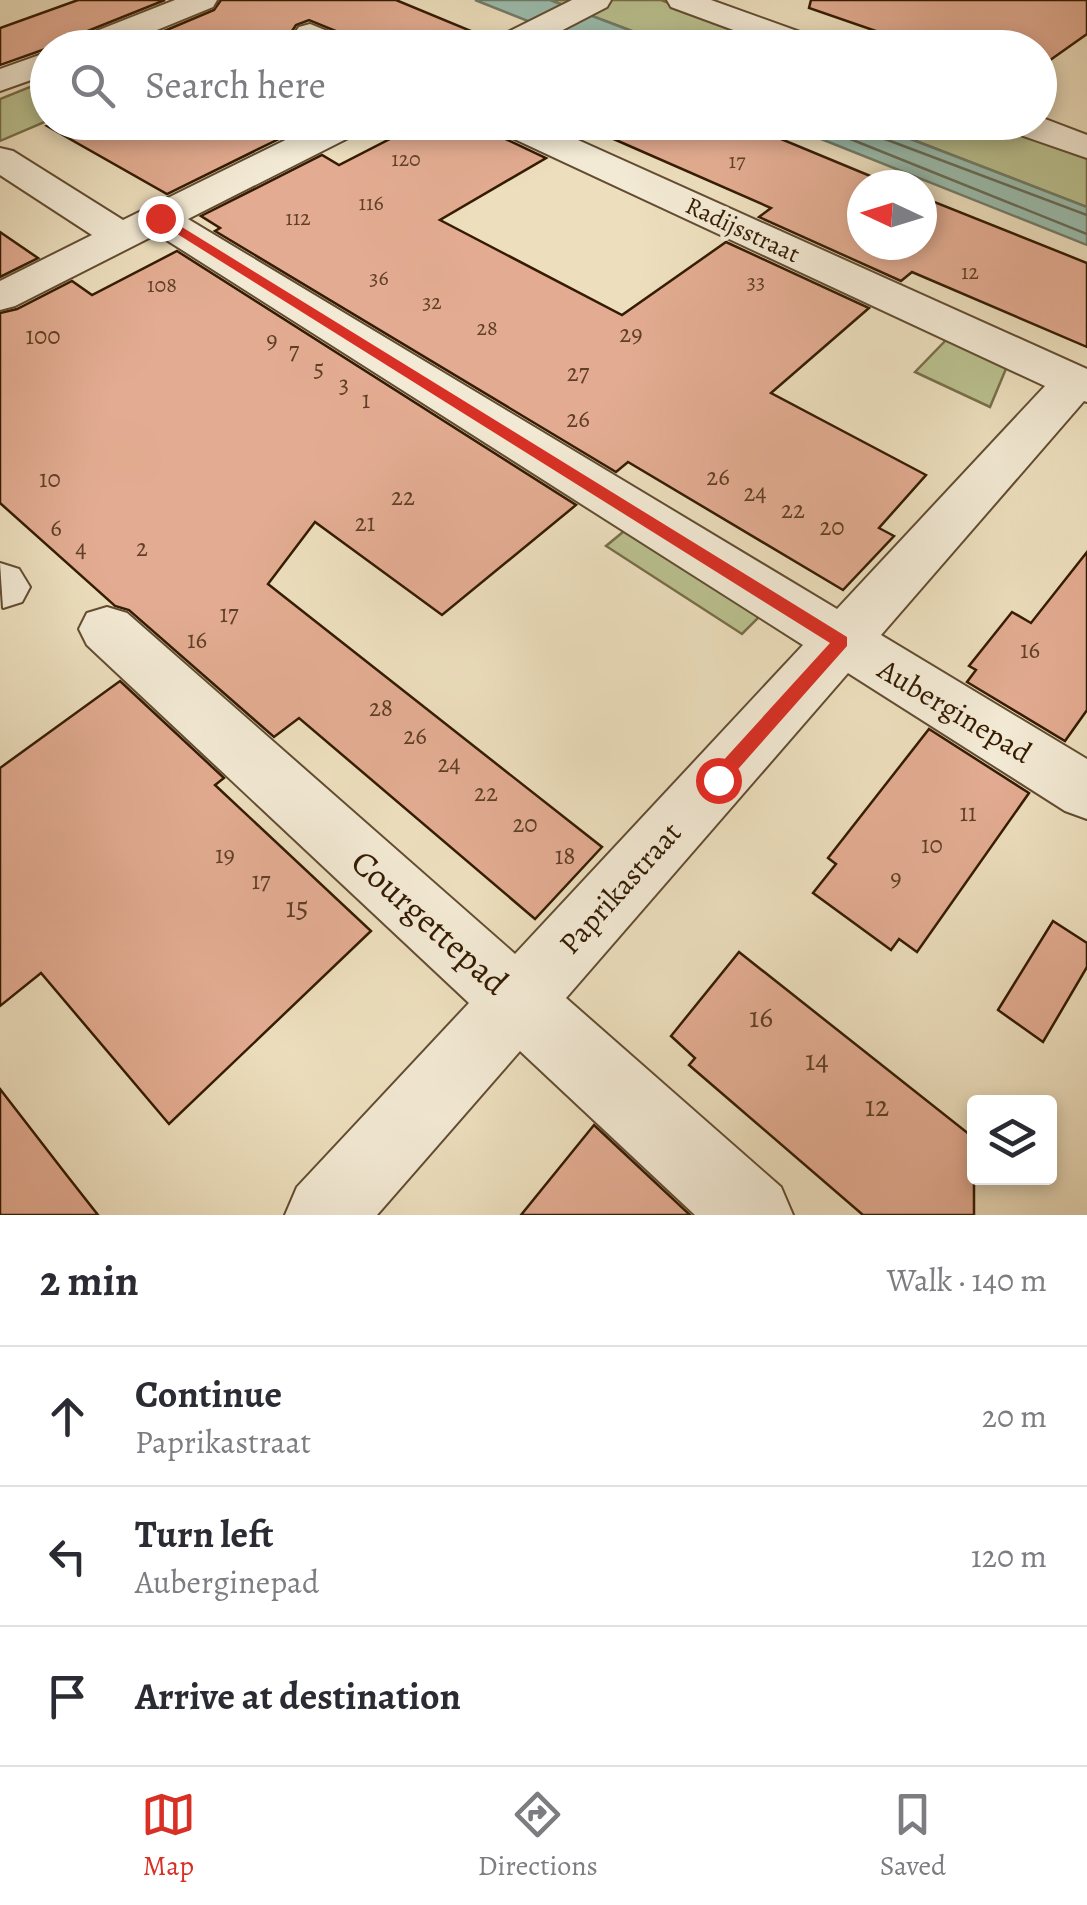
<!DOCTYPE html>
<meta charset="utf-8">
<style>
:root{--surface:#fff;--page:#f2f2f3;--text:#2b2b33;--muted:#7c7c81;--line:#e1e1e2;--accent:#d93025}
body{margin:0;font-family:Alegreya,serif;background:var(--page);color:var(--text)}
.controls{position:absolute;right:30px;bottom:30px;display:grid;overflow:hidden;border-radius:10px;box-shadow:0 5px 15px #0003}
.controls button{width:90px;height:90px;display:grid;place-items:center;padding:0;border:0;border-bottom:2px solid var(--line);background:var(--surface);color:var(--text);font:50px sans-serif}
.compass{position:absolute;left:847px;top:170px;width:90px;height:90px;border-radius:50%;background:var(--surface);box-shadow:0 5px 15px #0003;rotate:274deg}
.stop{position:absolute;width:30px;height:30px;margin:-22px;border:8px solid #d93025;border-radius:50%;background:#fff}
.stop.end{background:#d93025;border-color:#fff;box-shadow:0 2px 10px #0008}
.list{margin:0;padding:0;list-style:none}
h2{display:flex;justify-content:space-between;align-items:center;height:130px;margin:0;padding:0 40px;font-size:42px}
h2 small{font-size:32px;font-weight:400;color:var(--muted)}
.list li{display:grid;grid-template-columns:65px 1fr auto;gap:30px;align-items:center;box-sizing:border-box;height:140px;padding:0 40px;border-top:2px solid var(--line)}
.list b{display:block;font-size:38px;white-space:nowrap}
.list p{margin:0;font-size:32px;white-space:nowrap;color:var(--muted)}
.list em{font-size:32px;font-style:normal;color:var(--muted)}
.icon{flex:none;width:55px;height:55px;fill:none;stroke:currentColor;stroke-width:2;stroke-linecap:round;stroke-linejoin:round}
.map{position:relative;flex:none;width:1087px;height:1215px;overflow:hidden}
.search{position:absolute;background:var(--surface);box-shadow:0 5px 15px #0003;left:30px;right:30px;top:30px;height:110px;display:flex;align-items:center;gap:25px;box-sizing:border-box;padding:0 35px;border-radius:55px;color:var(--muted);font-size:38px}
.sheet{height:550px;background:var(--surface)}
nav{display:flex;justify-content:space-around;align-items:center;box-sizing:border-box;height:140px;border-top:2px solid var(--line);background:var(--surface);font-size:28px;color:var(--muted)}
nav a{display:grid;justify-items:center;gap:5px}
nav .on{color:var(--accent)}
.map>svg:first-child{display:block}
.green{fill:#bac190;stroke:#776e49;stroke-width:2.5}
.water{fill:#9abdae;stroke:#717c69;stroke-width:2.5}
.lines{fill:none;stroke-linecap:round;stroke-linejoin:round}
.shore{stroke:#676c58;stroke-width:2.5}
.building{fill:#e3ac92;stroke:#341b02;stroke-width:2.5}
.minor-casing{stroke:#624c31;stroke-width:4}
.minor{fill:#f3ead5;fill-rule:evenodd}
.route{fill:#d93025}
.labels{text-anchor:middle;stroke-width:8;stroke-linejoin:round;paint-order:stroke}
.far-number-label{font-size:22px;fill:#603f26}
.far-street-label{font-size:25px;fill:#341b02;stroke:#f3ead5}
.number-label{font-size:25px;fill:#603f26}
.street-label{font-size:30px;fill:#341b02;stroke:#f3ead5}
.near-number-label{font-size:30px;fill:#603f26}
.near-street-label{font-size:35px;fill:#341b02;stroke:#f3ead5}
</style>
<div class="map">
<svg width="1087" height="1215" viewBox="0 0 1087 1215">
<rect width="100%" height="100%" fill="#eddfbe"/>
<filter id="stains"><feTurbulence type="fractalNoise" baseFrequency=".002" numOctaves="4"/><feColorMatrix values="0 0 0 0 .2 0 0 0 0 .09 0 0 0 0 .02 0 0 0 .5 -.17"/></filter>
<radialGradient id="worn" r=".72"><stop offset=".6" stop-color="#630" stop-opacity="0"/><stop offset="1" stop-color="#630" stop-opacity=".3"/></radialGradient>
<g class="green">
<polygon points="550,0 661,0 789,47 674,47"/>
<polygon points="47,80 47,121 0,141 0,99"/>
<polygon points="869,123 991,123 1087,158 1087,207"/>
<polygon points="949,337 1008,364 990,407 915,372"/>
<polygon points="629,527 764,612 742,634 606,546"/>
</g>
<g class="water">
<polygon points="475,0 550,0 674,47 594,47"/>
<polygon points="781,123 869,123 1087,207 1087,245"/>
</g>
<g class="lines">
<g class="shore">
<polyline points="808,122 1087,234"/>
<polyline points="870,122 877,136 1087,215"/>
</g>
</g>
<g class="building">
<polygon points="78,0 165,0 70,38 64,48 48,48 0,65 0,28"/>
<polygon points="221,0 396,0 488,38 482,48 360,48 353,38 309,20 296,25 290,34 305,48 124,48 214,10"/>
<polygon points="811,0 1087,0 1087,34 1046,63 1040,62 1040,48 925,48 809,8"/>
<polygon points="57,122 265,122 287,135 167,194 47,126"/>
<polygon points="423,122 488,122 493,133 546,158 440,220 622,315 726,242 869,308 771,393 926,475 879,528 894,536 843,590 628,462 616,472 215,231 220,228 201,216 322,155 339,165"/>
<polygon points="548,122 740,122 892,185 862,185 862,245 922,245 922,197 1087,263 1087,347 912,272 901,281 759,217 771,208 593,130 581,137"/>
<polygon points="0,232 38,258 0,277"/>
<polygon points="177,251 576,505 442,615 315,522 268,584 602,847 535,919 299,718 274,737 129,610 115,606 0,503 0,313 17,309 72,281 92,295"/>
<polygon points="1087,552 1087,710 1065,741 967,682 976,670 969,666 1012,612 1031,623"/>
<polygon points="120,681 224,778 215,785 371,931 169,1124 41,973 0,1006 0,768"/>
<polygon points="929,729 1029,793 917,952 899,939 891,950 813,893 836,864 828,858"/>
<polygon points="1053,921 1087,943 1087,967 1043,1042 998,1010"/>
<polygon points="739,952 974,1138 974,1215 863,1215 689,1065 695,1058 671,1036"/>
<polygon points="0,1089 65,1173 98,1215 0,1215"/>
<polygon points="594,1125 690,1215 521,1215"/>
</g>
<g class="lines">
<g class="minor-casing">
<g id="minor">
<polygon points="175,0 217,0 213,7 113,48 67,48 71,41"/>
<polygon points="572,0 611,0 607,7 528,48 486,48 490,41"/>
<polygon points="667,0 711,0 825,41 829,48 782,48 671,7"/>
<path d="M310,24L352,41L356,48C334,48 309,53 294,34L299,27Z"/>
<polygon points="48,52 48,74 0,91 0,69"/>
<polygon points="1040,117 1087,135 1087,158 1006,130 1002,122 1040,122"/>
<polygon points="322,122 368,122 364,130 188,219 837,609 1045,386 495,130 491,122 538,122 1087,369 1087,402 1084,401 881,635 1087,759 1087,819 1065,811 848,673 566,998 781,1187 793,1215 695,1215 520,1051 377,1215 285,1215 297,1187 469,1003 87,645 79,629 87,613 107,607 127,613 515,954 803,645 157,234 15,306 0,310 0,281 92,235 0,175 0,148 13,151 123,220"/>
<polygon points="0,563 19,569 30,587 22,602 3,608"/>
</g>
</g>
<use href="#minor" class="minor"/>
</g>
<polygon class="route" points="155,216 164,216 847,637 847,646 724,785 711,785 711,774 830,643 155,220"/>
<g class="labels">
<g class="far-number-label">
<text x="406" y="166">120</text>
<text x="737" y="168">17</text>
<text x="371" y="210">116</text>
<text x="298" y="225">112</text>
<text x="970" y="279">12</text>
<text x="379" y="285">36</text>
<text x="756" y="289">33</text>
<text x="162" y="292">108</text>
<text x="432" y="309">32</text>
<text x="487" y="335">28</text>
</g>
<g class="far-street-label">
<text transform="translate(743 229) rotate(25)" y="9">Radijsstraat</text>
</g>
<g class="number-label">
<text x="631" y="342">29</text>
<text x="43" y="344">100</text>
<text x="272" y="348">9</text>
<text x="294" y="359">7</text>
<text x="319" y="376">5</text>
<text x="578" y="381">27</text>
<text x="344" y="392">3</text>
<text x="366" y="408">1</text>
<text x="578" y="427">26</text>
<text x="718" y="485">26</text>
<text x="50" y="487">10</text>
<text x="755" y="501">24</text>
<text x="403" y="505">22</text>
<text x="793" y="518">22</text>
<text x="365" y="531">21</text>
<text x="832" y="535">20</text>
<text x="56" y="536">6</text>
<text x="142" y="556">2</text>
<text x="81" y="557">4</text>
<text x="229" y="622">17</text>
<text x="197" y="648">16</text>
<text x="1030" y="658">16</text>
<text x="381" y="716">28</text>
<text x="415" y="744">26</text>
<text x="449" y="772">24</text>
<text x="486" y="801">22</text>
<text x="968" y="821">11</text>
<text x="525" y="832">20</text>
<text x="932" y="853">10</text>
<text x="225" y="863">19</text>
<text x="565" y="864">18</text>
<text x="896" y="886">9</text>
<text x="261" y="889">17</text>
</g>
<g class="street-label">
<text transform="translate(955 711) rotate(31)" y="10">Auberginepad</text>
<text transform="translate(620 888) rotate(-48)" y="10">Paprikastraat</text>
</g>
<g class="near-number-label">
<text x="297" y="917">15</text>
<text x="761" y="1027">16</text>
<text x="817" y="1070">14</text>
<text x="877" y="1116">12</text>
</g>
<g class="near-street-label">
<text transform="translate(430 922) rotate(42)" y="12">Courgettepad</text>
</g>
</g>
<rect width="100%" height="100%" filter="url(#stains)"/>
<rect width="100%" height="100%" fill="url(#worn)"/>
</svg>
<div class="controls">
<button><svg class="icon" aria-label="layers" viewBox="0 0 24 24"><path d="M12 4l9 5-9 5-9-5zM3 14l9 5 9-5"/></svg></button>
</div>
<svg class="compass" viewBox="-18 -18 36 36"><path d="M0-13l5 13h-10z" fill="#e53935"/><path d="M0 13l5-13h-10z" fill="#7c7c81"/></svg>
<div class="stop" style="left:718px;top:780px"></div>
<div class="stop end" style="left:160px;top:218px"></div>
<div class="search"><svg class="icon" aria-label="search" viewBox="0 0 24 24"><circle cx="10" cy="10" r="6"/><path d="M15 15l6 6"/></svg>Search here</div>
</div>
<section class="sheet">
<h2>2 min<small>Walk · 140 m</small></h2>
<ul class="list">
<li><svg class="icon" aria-label="ahead" viewBox="0 0 24 24"><path d="M12 20V5M6 11l6-6 6 6"/></svg><div><b>Continue</b><p>Paprikastraat</p></div><em>20 m</em></li>
<li><svg class="icon" aria-label="left" viewBox="0 0 24 24"><path d="M17 20v-9H6M10 6l-5 5 5 5"/></svg><div><b>Turn left</b><p>Auberginepad</p></div><em>120 m</em></li>
<li><svg class="icon" aria-label="arrive" viewBox="0 0 24 24"><path d="M6 21V4h12l-3 4 3 4H6"/></svg><div><b>Arrive at destination</b></div></li>
</ul>
</section>
<nav>
<a class="on"><svg class="icon" aria-label="map" viewBox="0 0 24 24"><path d="M3 6l6-2 6 2 6-2v14l-6 2-6-2-6 2zM9 4v14M15 6v14"/></svg>Map</a>
<a><svg class="icon" aria-label="directions" viewBox="0 0 24 24"><path d="M12 3l9 9-9 9-9-9zM9 14v-3h6M13 9l2 2-2 2"/></svg>Directions</a>
<a><svg class="icon" aria-label="saved" viewBox="0 0 24 24"><path d="M7 4h10v16l-5-4-5 4z"/></svg>Saved</a>
</nav>
